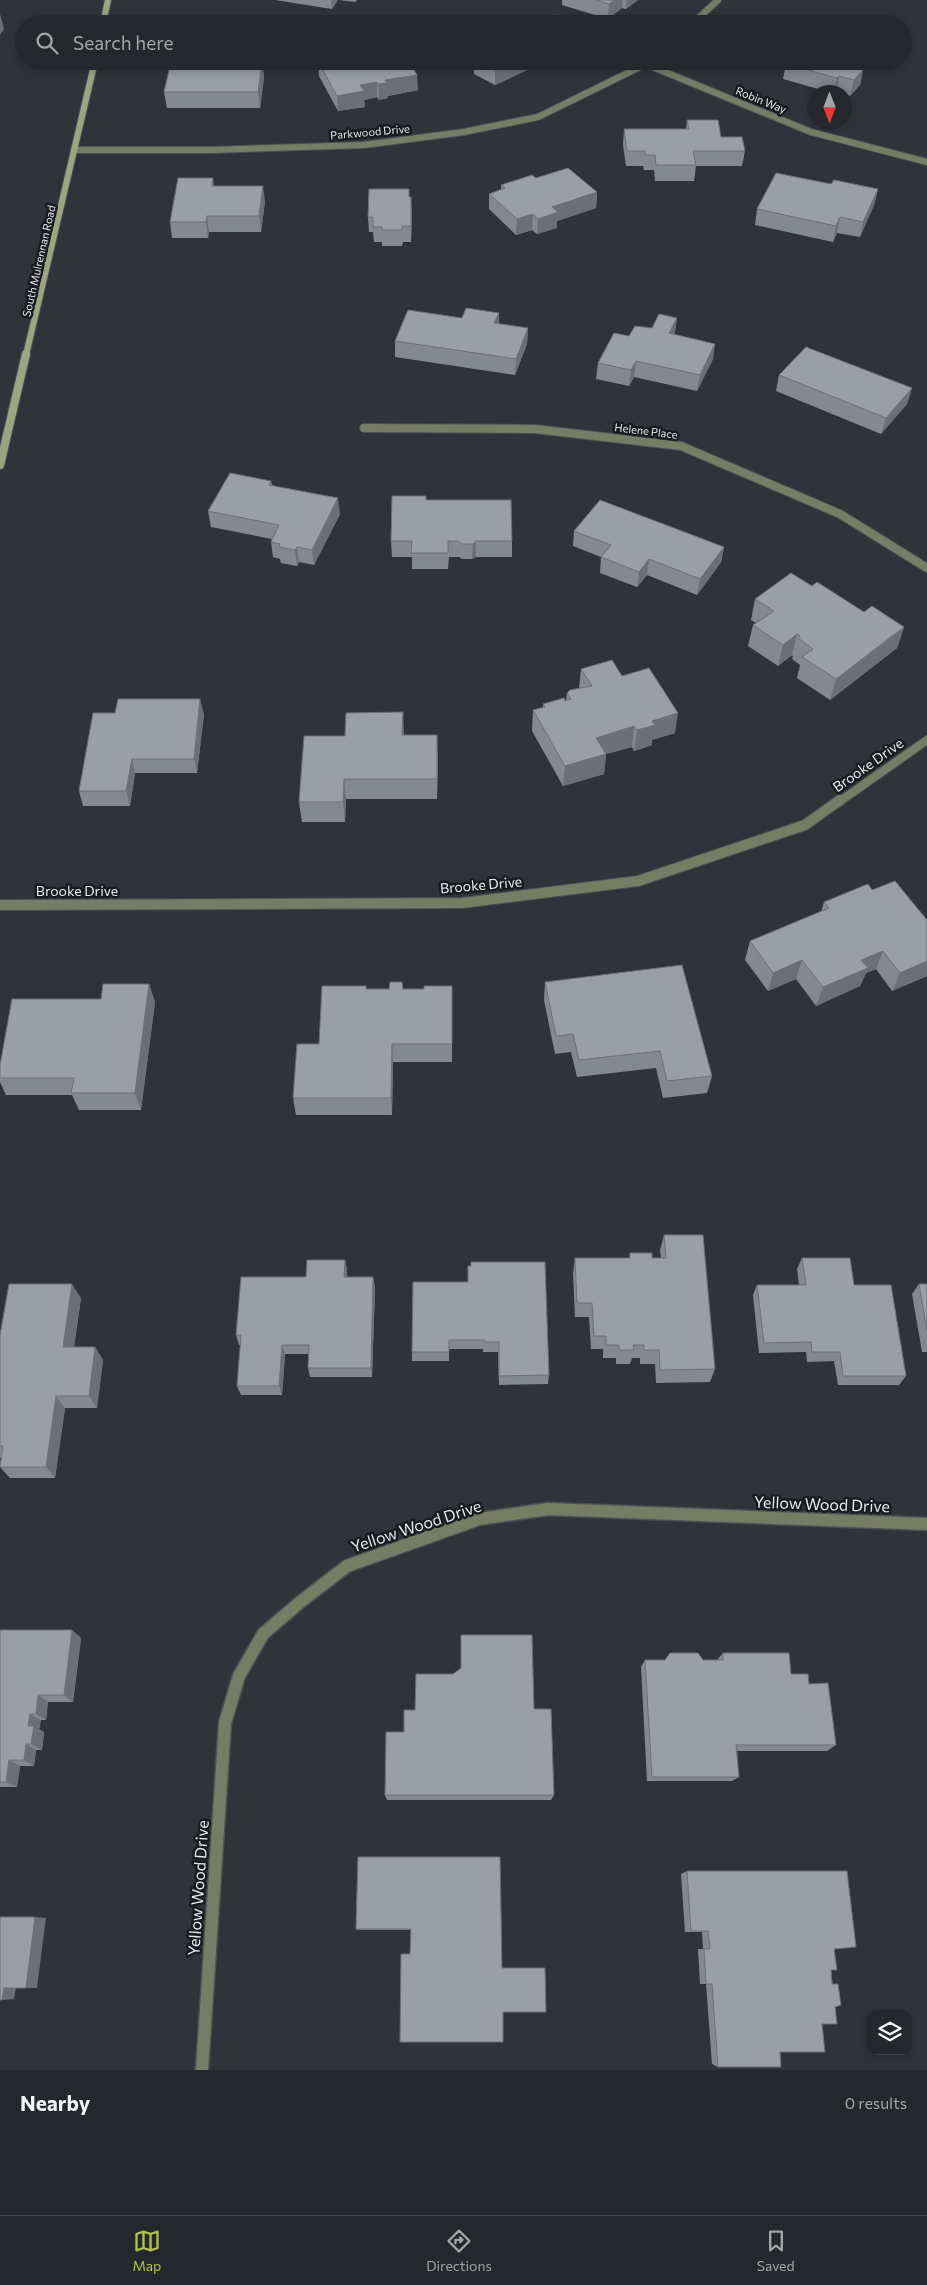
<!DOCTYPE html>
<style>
:root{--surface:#24272c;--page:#303338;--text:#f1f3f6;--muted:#a3a5a9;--line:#414448;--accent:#b3c24b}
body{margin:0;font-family:Commissioner,sans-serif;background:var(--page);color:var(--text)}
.controls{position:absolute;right:15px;bottom:15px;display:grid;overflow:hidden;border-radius:10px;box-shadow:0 2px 8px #0003}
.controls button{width:45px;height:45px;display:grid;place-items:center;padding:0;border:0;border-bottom:1px solid var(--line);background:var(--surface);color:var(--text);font:25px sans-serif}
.compass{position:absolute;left:807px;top:85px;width:45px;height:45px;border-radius:50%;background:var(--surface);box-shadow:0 2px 8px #0003;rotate:180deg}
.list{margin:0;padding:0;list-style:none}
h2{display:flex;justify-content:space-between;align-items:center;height:65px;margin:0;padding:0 20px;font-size:21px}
h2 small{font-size:16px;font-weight:400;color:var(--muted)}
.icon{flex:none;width:28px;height:28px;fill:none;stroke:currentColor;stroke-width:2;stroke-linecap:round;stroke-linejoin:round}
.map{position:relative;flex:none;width:927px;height:2070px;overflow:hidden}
.search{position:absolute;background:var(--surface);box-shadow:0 2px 8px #0003;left:15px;right:15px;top:15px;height:55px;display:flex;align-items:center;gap:12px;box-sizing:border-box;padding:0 18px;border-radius:28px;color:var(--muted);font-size:19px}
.sheet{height:145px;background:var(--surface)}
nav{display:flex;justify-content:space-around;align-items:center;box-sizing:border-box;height:70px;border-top:1px solid var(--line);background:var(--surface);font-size:14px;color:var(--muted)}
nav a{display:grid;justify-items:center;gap:2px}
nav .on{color:var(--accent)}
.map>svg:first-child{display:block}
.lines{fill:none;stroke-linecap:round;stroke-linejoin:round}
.street-far3-casing{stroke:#4d5156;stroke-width:8}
.street-far2-casing{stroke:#4d5156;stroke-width:10}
.street-far1-casing{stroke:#4d5156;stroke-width:12}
.street-casing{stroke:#4d5156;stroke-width:15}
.secondary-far1-casing{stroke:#4d5156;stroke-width:8}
.secondary-casing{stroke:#4d5156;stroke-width:10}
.street-far3{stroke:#777c64;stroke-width:6}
.street-far2{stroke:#777c64;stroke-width:8}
.street-far1{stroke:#777c64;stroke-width:10}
.street{stroke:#777c64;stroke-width:12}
.secondary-far1{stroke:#9da47f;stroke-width:6}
.secondary{stroke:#9da47f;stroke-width:8}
.wall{fill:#848990}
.shaded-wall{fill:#6c6f75}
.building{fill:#9a9fa7;stroke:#6c6f75}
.labels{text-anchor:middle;stroke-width:5;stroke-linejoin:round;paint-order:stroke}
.far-street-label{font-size:11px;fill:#e5e8ec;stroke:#191b1e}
.street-label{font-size:14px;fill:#e5e8ec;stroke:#191b1e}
.near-street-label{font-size:16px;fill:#e5e8ec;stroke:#191b1e}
</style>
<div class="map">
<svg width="927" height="2070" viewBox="0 0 927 2070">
<rect width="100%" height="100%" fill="#30343a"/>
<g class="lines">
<g class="street-far3-casing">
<g id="street-far3">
<polyline points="692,24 718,0"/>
<polyline points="648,65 811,132 927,162"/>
<polyline points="75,150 211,150 364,145 464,132 538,117 652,61"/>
</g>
</g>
<g class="street-far2-casing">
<g id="street-far2">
<polyline points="364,428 535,429 681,446 840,514 927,568"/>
<polyline points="839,802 927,740"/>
</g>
</g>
<g class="street-far1-casing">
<polyline id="street-far1" points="0,905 462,903 638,881 805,825 840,800"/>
</g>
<g class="street-casing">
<polyline id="street" points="202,2070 225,1723 239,1676 263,1634 299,1603 347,1566 479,1519 548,1509 927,1524"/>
</g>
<g class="secondary-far1-casing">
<g id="secondary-far1">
<polyline points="103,24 108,0"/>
<polyline points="26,355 95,61"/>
</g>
</g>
<g class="secondary-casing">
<polyline id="secondary" points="0,465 26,354"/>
</g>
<use href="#street-far3" class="street-far3"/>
<use href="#street-far2" class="street-far2"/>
<use href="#street-far1" class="street-far1"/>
<use href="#street" class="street"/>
<use href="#secondary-far1" class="secondary-far1"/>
<use href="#secondary" class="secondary"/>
</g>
<g class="wall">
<polygon points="275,0 338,0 332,9"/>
<polygon points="339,0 357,0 355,2"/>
<polygon points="562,0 638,0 626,9 622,8 608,19 562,5"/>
<polygon points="318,61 418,90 388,96 388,98 379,100 377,97 364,100 365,107 338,111 319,76"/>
<polygon points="474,61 546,61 495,85 474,74"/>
<polygon points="789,61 864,61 857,68 863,70 860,85 850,96 844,94 844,92 829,92 783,79 786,64"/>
<polygon points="262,62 264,77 260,108 167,108 164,92"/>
<polygon points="687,120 721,137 745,151 742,166 696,166 694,181 655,181 654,170 644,170 643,166 626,166 623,145 624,129 686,129"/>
<polygon points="213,178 214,186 265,201 261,232 209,232 208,238 172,238 170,222"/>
<polygon points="536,178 597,192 596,208 557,221 557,228 537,234 532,230 516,235 489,209 489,194 501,190 501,185"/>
<polygon points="831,184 878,189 874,205 860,237 837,233 833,242 755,225 757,209"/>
<polygon points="409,197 412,212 411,242 403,242 402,246 382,246 382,242 374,242 373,232 369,232 368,217"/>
<polygon points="499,313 499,324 528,328 527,344 515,375 395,357 395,341 462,318"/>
<polygon points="677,318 674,334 713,359 697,391 634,377 629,386 596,379 598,363 629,336 652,328"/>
<polygon points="779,375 912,388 907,404 881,434 776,391"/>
<polygon points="271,481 272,485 340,514 314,565 299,562 297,566 281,563 280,559 273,557 271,542 272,539 211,527 208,511"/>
<polygon points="426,500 512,541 512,557 476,557 472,559 462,559 459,557 449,557 448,569 412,569 412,557 392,557 391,541"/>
<polygon points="574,531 724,547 721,562 697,595 647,575 637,587 600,573 601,557 573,546"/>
<polygon points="812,586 864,612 904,627 897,648 830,700 797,678 800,665 792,659 793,656 792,655 778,666 748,646 753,625 756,623 751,620 755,599"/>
<polygon points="581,669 622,676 675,733 652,740 652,745 634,751 632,747 606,754 604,774 563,786 532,731 533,710 543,707 543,704 566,701 567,693 579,688"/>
<polygon points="204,714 197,773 135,773 130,806 83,806 79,791"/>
<polygon points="404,735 438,755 437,799 346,799 345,822 302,822 299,802"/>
<polygon points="872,890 927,920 927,976 892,991 876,969 866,973 860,986 816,1006 796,979 768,991 745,960 750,941 821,912 824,902"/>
<polygon points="545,982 712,1076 707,1093 663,1098 656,1068 577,1077 571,1052 555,1054 544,1000"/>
<polygon points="149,984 155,1002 141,1110 79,1110 72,1095 6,1095 0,1082 0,1065 101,999"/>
<polygon points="366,986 366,989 424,989 452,986 452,1062 393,1062 392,1115 296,1115 293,1098 319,1044"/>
<polygon points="664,1235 715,1369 710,1382 656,1383 655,1364 640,1364 640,1358 632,1358 630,1364 616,1364 616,1358 603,1358 603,1349 591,1349 589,1317 575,1317 573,1273 575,1258 629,1258 630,1253 652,1258 661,1258 660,1250"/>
<polygon points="802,1258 854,1285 906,1376 899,1385 838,1385 834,1361 807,1362 806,1352 759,1353 753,1295 757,1285 799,1285 797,1269"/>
<polygon points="345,1260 347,1270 347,1277 373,1277 375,1288 372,1377 310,1377 308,1368 309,1354 285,1354 282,1395 241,1395 237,1386 241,1345 239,1345 236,1335 306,1277"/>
<polygon points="413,1282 549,1375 548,1384 499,1385 498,1352 483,1352 483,1349 449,1349 449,1361 412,1361 412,1352"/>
<polygon points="919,1284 927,1284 927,1352 922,1352 912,1294"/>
<polygon points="81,1298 74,1347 95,1347 103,1360 97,1408 65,1408 55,1478 10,1478 0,1467 1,1458 0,1458 0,1335"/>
<polygon points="0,1630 72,1630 81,1638 73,1702 48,1702 46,1720 41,1720 39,1729 44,1732 42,1750 36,1750 34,1766 20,1766 17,1787 0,1787"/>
<polygon points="723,1653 791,1674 809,1684 836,1745 827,1751 737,1751 739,1777 732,1781 647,1781 641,1667 645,1660 717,1660"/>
<polygon points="453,1674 534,1709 554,1795 551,1800 387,1800 385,1795 404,1732 415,1710"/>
<polygon points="358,1857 502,1968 546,2012 410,1954 411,1930 359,1930 356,1929"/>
<polygon points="687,1871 835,1949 831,1970 835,2007 822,2024 780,2052 718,2067 712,2064 706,1984 700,1984 698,1949 703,1949 702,1932 685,1932 681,1874"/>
</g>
<g class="shaded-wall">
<polygon points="331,0 338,0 332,9"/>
<polygon points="614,0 622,0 622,8 608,19 609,4"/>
<polygon points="626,0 638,0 626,9"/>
<polygon points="0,14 4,29 0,35"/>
<polygon points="513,61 546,61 495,85 495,70"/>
<polygon points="852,61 864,61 848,79 848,66"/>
<polygon points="262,62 264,77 260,108 258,92"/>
<polygon points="863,70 860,85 850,96 854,80"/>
<polygon points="417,75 418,90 388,96 388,98 379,100 378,84 385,80"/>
<polygon points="839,76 836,92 834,92 837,78"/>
<polygon points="377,82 377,97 364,100 365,107 338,111 337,96 360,85"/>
<polygon points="263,186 265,201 261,232 259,216"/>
<polygon points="878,189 874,205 860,237 863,222"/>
<polygon points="597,192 596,208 557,221 557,228 537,234 538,219 552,207"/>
<polygon points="411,197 412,212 411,242"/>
<polygon points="533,214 532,230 516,235 517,219"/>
<polygon points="207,216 209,232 208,238 206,222"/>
<polygon points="840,217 837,233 833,242 836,226"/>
<polygon points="499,313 499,328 494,323"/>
<polygon points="677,318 675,333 667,349 669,333"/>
<polygon points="528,328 527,344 515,375 516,359"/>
<polygon points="715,344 713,359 697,391 700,375"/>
<polygon points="636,361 634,377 629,386 631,370"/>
<polygon points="912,388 907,404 881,434 886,418"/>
<polygon points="338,498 340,514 314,565 312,550"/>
<polygon points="476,541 476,557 472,559 473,544"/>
<polygon points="297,547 299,562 297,566 295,550"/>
<polygon points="724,547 721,562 697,595 700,579"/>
<polygon points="649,559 647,575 637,587 639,572"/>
<polygon points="904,627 897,648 830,700 836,679"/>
<polygon points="797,634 792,655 778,666 783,645"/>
<polygon points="200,699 204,714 197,773 194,759"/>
<polygon points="403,712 404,733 403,755 402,735"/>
<polygon points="678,713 675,733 652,740 652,745 634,751 637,730 652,721"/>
<polygon points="634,726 632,747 606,754 604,774 563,786 565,766 596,738"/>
<polygon points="437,735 438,755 437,799"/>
<polygon points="132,759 135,773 130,806 126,791"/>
<polygon points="344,779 346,799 345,822 343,802"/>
<polygon points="883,951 876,969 866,973 860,986 816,1006 823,987 861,960"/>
<polygon points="802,960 796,979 768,991 773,973"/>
<polygon points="927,961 927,976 892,991 900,973"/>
<polygon points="149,984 155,1002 141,1110 135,1093"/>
<polygon points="392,1044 393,1062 392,1115 391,1098"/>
<polygon points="345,1260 347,1270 346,1288 344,1277"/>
<polygon points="373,1277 375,1288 372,1377 371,1368"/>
<polygon points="72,1284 81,1298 72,1360 63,1347"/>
<polygon points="282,1345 285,1354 282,1395 279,1386"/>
<polygon points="95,1347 103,1360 97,1408 89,1396"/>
<polygon points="56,1396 65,1408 55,1478 46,1467"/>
<polygon points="72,1630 81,1638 73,1702 64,1695"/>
<polygon points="38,1695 48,1702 46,1720 36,1714"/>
<polygon points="30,1714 41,1720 39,1729 44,1732 42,1750 31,1744 28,1726"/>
<polygon points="26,1744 36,1750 34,1766 24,1760"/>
<polygon points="9,1760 20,1766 17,1787 6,1782"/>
<polygon points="35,1917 46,1918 37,1988 26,1988"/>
<polygon points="4,1988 16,1988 14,1999 2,2000"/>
</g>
<g class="building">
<polygon points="596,0 614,0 609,4"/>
<polygon points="557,15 575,24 527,24 543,17 547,19"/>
<polygon points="318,61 409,61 417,75 385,80 387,83 378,84 377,82 360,85 364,91 337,96"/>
<polygon points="480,61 513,61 495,70"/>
<polygon points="789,61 852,61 848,66 863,70 854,80 839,76 837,78 786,64"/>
<polygon points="171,62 262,62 258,92 164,92"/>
<polygon points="687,120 718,120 721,137 742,137 745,151 693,151 696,165 656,165 655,155 645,155 645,151 627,151 624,129 689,129"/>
<polygon points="568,168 597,192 552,207 558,212 538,219 533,214 517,219 489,194 505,188 501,185 532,175 536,178"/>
<polygon points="776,173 831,184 834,180 878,189 863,222 840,217 836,226 757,209"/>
<polygon points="178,178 213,178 212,186 263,186 259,216 207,216 206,222 170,222"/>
<polygon points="369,189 409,189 409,197 411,197 411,226 402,226 402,230 382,230 382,227 373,227 373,217 368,217"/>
<polygon points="466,308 499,313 494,323 528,328 516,359 395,341 408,310 462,318"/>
<polygon points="659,314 677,318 669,333 715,344 700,375 636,361 631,370 598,363 614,333 629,336 635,326 652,328"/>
<polygon points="806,347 912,388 886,418 779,375"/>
<polygon points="230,473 271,481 269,485 338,498 312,550 297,547 295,550 279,547 280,544 271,542 279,525 208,511"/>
<polygon points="392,496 426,496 426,500 511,500 512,541 476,541 473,544 462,544 458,541 448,541 448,553 411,553 412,541 391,541"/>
<polygon points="600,500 724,547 700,579 649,559 639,572 601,557 611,545 574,531"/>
<polygon points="791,573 812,586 817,582 864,612 872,606 904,627 836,679 802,657 813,649 798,638 800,636 797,634 783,645 753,625 774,611 755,599"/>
<polygon points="612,660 622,676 649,668 678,713 652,721 655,725 637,730 634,726 596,738 606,754 565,766 533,710 545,707 543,704 564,698 565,701 571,699 567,693 570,690 592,686 581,669"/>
<polygon points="118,699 200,699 194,759 132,759 126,791 79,791 93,713 115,713"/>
<polygon points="403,712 402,735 437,735 437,779 344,779 343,802 299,802 304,736 345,736 346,713"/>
<polygon points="895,881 927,920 927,961 900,973 883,951 861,960 868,968 823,987 802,960 773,973 750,941 829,908 824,902 868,884 872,890"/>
<polygon points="682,965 712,1076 667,1081 660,1051 579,1060 573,1034 556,1036 545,982"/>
<polygon points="390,982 402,982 403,989 424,989 424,986 452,986 452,1044 392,1044 391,1098 293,1098 297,1044 319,1044 322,986 366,986 366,989 389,989"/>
<polygon points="103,984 149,984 135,1093 71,1093 74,1078 0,1078 0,1065 12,999 101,999"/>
<polygon points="664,1235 703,1235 715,1369 660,1370 659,1350 644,1350 644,1345 633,1345 634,1350 619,1350 619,1345 606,1345 606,1336 594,1336 592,1303 577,1303 575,1258 630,1258 630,1253 652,1253 652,1258 666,1258"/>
<polygon points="802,1258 850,1258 854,1285 891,1285 906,1376 843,1376 840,1352 812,1352 811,1342 764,1343 757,1285 806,1285"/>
<polygon points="307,1260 345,1260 344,1277 373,1277 371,1368 308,1368 309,1345 282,1345 279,1386 237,1386 241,1335 236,1335 241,1277 306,1277"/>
<polygon points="471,1262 545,1262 549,1375 499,1376 499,1342 484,1342 484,1340 449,1340 449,1352 412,1352 413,1282 468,1282 468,1266 471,1266"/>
<polygon points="9,1284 72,1284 63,1347 95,1347 89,1396 56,1396 46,1467 0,1467 3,1446 0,1446 0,1335"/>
<polygon points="919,1284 927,1284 927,1331"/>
<polygon points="0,1630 72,1630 64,1695 38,1695 36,1714 30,1714 28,1726 34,1726 31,1744 26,1744 24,1760 9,1760 6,1782 0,1782"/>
<polygon points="461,1635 532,1635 534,1709 551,1709 554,1795 385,1795 386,1732 404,1732 404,1710 415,1710 416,1674 453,1674 461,1668"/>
<polygon points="670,1653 698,1653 703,1660 723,1660 723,1653 789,1653 791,1674 808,1674 809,1684 828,1683 836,1745 736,1745 739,1777 652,1777 645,1660 665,1660"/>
<polygon points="358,1857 500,1857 502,1968 545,1968 546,2012 503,2012 503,2042 400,2042 401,1954 410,1954 411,1929 356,1929"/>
<polygon points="687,1871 847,1871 856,1947 834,1949 837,1970 831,1970 832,1984 838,1984 841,2005 835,2007 837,2024 822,2024 825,2052 780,2052 781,2067 718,2067 712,1984 706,1984 704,1949 710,1949 708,1931 691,1931"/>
<polygon points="0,1917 35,1917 26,1988 4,1988 2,2000 0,2000"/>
</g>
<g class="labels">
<g class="far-street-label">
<text transform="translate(761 100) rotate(22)" y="4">Robin Way</text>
<text transform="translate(370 132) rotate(-5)" y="4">Parkwood Drive</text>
<text transform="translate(39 261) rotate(-77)" y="4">South Mulrennan Road</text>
<text transform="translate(646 431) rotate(7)" y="4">Helene Place</text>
</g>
<g class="street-label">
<text transform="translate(868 765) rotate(-35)" y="5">Brooke Drive</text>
<text transform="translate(481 885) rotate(-5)" y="5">Brooke Drive</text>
<text x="77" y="896">Brooke Drive</text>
</g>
<g class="near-street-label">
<text transform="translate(822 1504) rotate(2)" y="6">Yellow Wood Drive</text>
<text transform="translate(416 1526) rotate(-18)" y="6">Yellow Wood Drive</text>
<text transform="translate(198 1888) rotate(-86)" y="6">Yellow Wood Drive</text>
</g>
</g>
</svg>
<div class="controls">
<button><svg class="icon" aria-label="layers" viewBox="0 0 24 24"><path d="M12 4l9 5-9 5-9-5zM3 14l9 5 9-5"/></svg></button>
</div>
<svg class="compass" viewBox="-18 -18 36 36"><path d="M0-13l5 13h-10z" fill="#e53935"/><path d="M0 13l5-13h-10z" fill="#a3a5a9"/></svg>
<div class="search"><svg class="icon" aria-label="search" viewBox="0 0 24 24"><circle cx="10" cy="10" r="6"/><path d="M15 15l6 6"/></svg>Search here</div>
</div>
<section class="sheet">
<h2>Nearby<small>0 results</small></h2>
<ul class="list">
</ul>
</section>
<nav>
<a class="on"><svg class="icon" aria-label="map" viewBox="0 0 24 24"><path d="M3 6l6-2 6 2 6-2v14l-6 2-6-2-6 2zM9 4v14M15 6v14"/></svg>Map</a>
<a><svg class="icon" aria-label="directions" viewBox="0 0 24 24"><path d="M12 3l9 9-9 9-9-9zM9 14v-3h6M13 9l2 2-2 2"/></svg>Directions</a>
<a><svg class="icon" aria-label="saved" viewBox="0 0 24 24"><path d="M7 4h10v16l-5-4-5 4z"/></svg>Saved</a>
</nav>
